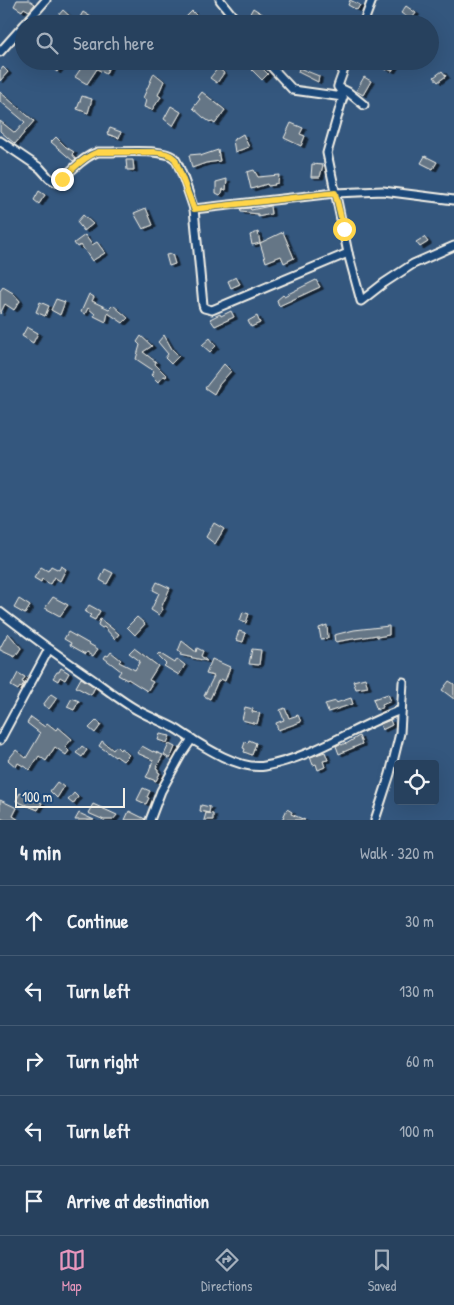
<!DOCTYPE html>
<meta charset="utf-8">
<style>
:root{--surface:#27415e;--page:#2f4864;--text:#f1f3f6;--muted:#a4afbc;--line:#435a73;--accent:#e797bd}
body{margin:0;font-family:"Patrick Hand",sans-serif;background:var(--page);color:var(--text)}
.controls{position:absolute;right:15px;bottom:15px;display:grid;overflow:hidden;border-radius:5px;box-shadow:0 5px 20px #0002}
.controls button{width:45px;height:45px;display:grid;place-items:center;padding:0;border:0;border-bottom:1px solid var(--line);background:var(--surface);color:var(--text);font:25px sans-serif}
.scale{position:absolute;left:15px;bottom:12px;width:110px;box-sizing:border-box;padding-left:5px;border:2px solid #f4f1e8;border-top:0;font-size:14px;line-height:18px;white-space:nowrap;color:#f4f1e8;-webkit-text-stroke:4px #1f4a7a;paint-order:stroke}
.stop{position:absolute;width:15px;height:15px;margin:-11px;border:4px solid #ffd54a;border-radius:50%;background:#fff}
.stop.end{background:#ffd54a;border-color:#fff;box-shadow:0 1px 5px #0008}
.list{margin:0;padding:0;list-style:none}
h2{display:flex;justify-content:space-between;align-items:center;height:65px;margin:0;padding:0 20px;font-size:21px}
h2 small{font-size:16px;font-weight:400;color:var(--muted)}
.list li{display:grid;grid-template-columns:32px 1fr auto;gap:15px;align-items:center;box-sizing:border-box;height:70px;padding:0 20px;border-top:1px solid var(--line)}
.list b{display:block;font-size:19px;white-space:nowrap}
.list em{font-size:16px;font-style:normal;color:var(--muted)}
.icon{flex:none;width:28px;height:28px;fill:none;stroke:currentColor;stroke-width:2;stroke-linecap:round;stroke-linejoin:round}
.map{position:relative;flex:none;width:454px;height:820px;overflow:hidden}
.search{position:absolute;background:var(--surface);box-shadow:0 5px 20px #0002;left:15px;right:15px;top:15px;height:55px;display:flex;align-items:center;gap:12px;box-sizing:border-box;padding:0 18px;border-radius:28px;color:var(--muted);font-size:19px}
.sheet{height:415px;background:var(--surface)}
nav{display:flex;justify-content:space-around;align-items:center;box-sizing:border-box;height:70px;border-top:1px solid var(--line);background:var(--surface);font-size:14px;color:var(--muted)}
nav a{display:grid;justify-items:center;gap:2px}
nav .on{color:var(--accent)}
.map>svg:first-child{display:block}
.building{fill:#657686;stroke:#f4f1e8;filter:url(#shadow)}
.lines{fill:none;stroke-linecap:round;stroke-linejoin:round}
.street-casing{stroke:#f4f1e8;stroke-width:11}
.street{stroke:#1f4a7a;stroke-width:7}
.route{stroke:#ffd54a;stroke-width:6}
</style>
<div class="map">
<svg width="454" height="820" viewBox="0 0 454 820">
<defs>
<filter id="shadow"><feDropShadow dx="3.5" dy="2" stdDeviation="0" flood-color="#0009"/></filter>
</defs>
<rect width="100%" height="100%" fill="#34577e"/>
<filter id="ink" filterUnits="userSpaceOnUse"><feTurbulence type="fractalNoise" baseFrequency=".02" numOctaves="2"/><feDisplacementMap in="SourceGraphic" scale="10" xChannelSelector="R" yChannelSelector="G"/><feConvolveMatrix kernelMatrix="1 2 1 2 8 2 1 2 1" color-interpolation-filters="sRGB"/></filter>
<g filter="url(#ink)">
<g class="building">
<polygon points="17,0 29,0 35,4 29,11 24,8 22,11 14,6"/>
<polygon points="350,0 360,5 357,10 348,5"/>
<polygon points="406,6 416,13 411,20 401,13"/>
<polygon points="253,8 264,15 259,23 248,17"/>
<polygon points="63,10 74,20 70,24 62,24 56,18"/>
<polygon points="192,11 205,24 189,24 184,19"/>
<polygon points="83,12 91,17 87,24 76,24"/>
<polygon points="53,61 60,61 63,64 57,72 50,66"/>
<polygon points="86,61 101,61 109,66 106,74 97,69 87,84 75,77"/>
<polygon points="385,61 389,61 395,66 392,71 388,69 387,70 382,67"/>
<polygon points="257,63 268,74 262,80 251,69"/>
<polygon points="3,67 8,72 0,81 0,71"/>
<polygon points="218,68 224,73 217,83 210,78"/>
<polygon points="299,68 319,76 318,82 298,72"/>
<polygon points="442,71 446,76 438,82 434,77"/>
<polygon points="154,73 164,81 158,95 161,97 152,110 144,107 146,100 143,98"/>
<polygon points="364,77 371,81 363,95 356,91"/>
<polygon points="0,92 34,121 15,144 0,131 0,121 15,133 25,122 0,101"/>
<polygon points="202,92 225,110 215,124 211,121 210,122 204,118 193,108 200,99 198,97"/>
<polygon points="82,96 92,99 88,113 77,109"/>
<polygon points="171,106 181,112 173,126 164,119"/>
<polygon points="291,123 303,128 300,134 305,136 301,146 284,138"/>
<polygon points="110,128 121,132 119,138 107,134"/>
<polygon points="243,134 249,147 235,152 233,140"/>
<polygon points="56,137 66,147 74,152 72,154 76,159 73,161 51,142"/>
<polygon points="218,150 220,161 206,163 192,168 189,155 200,154 200,156"/>
<polygon points="425,156 437,162 433,169 421,163"/>
<polygon points="126,160 133,160 134,170 127,170"/>
<polygon points="312,164 323,165 320,177 311,177"/>
<polygon points="254,170 258,177 279,175 278,183 274,184 275,185 268,186 267,184 251,189 247,172"/>
<polygon points="227,179 226,190 223,189 222,193 220,195 216,193 216,182"/>
<polygon points="39,191 45,195 39,204 34,200"/>
<polygon points="270,206 271,214 258,217 258,214 241,212 240,209 250,208 251,210"/>
<polygon points="146,208 153,225 143,229 134,213"/>
<polygon points="83,215 93,224 84,231 77,222"/>
<polygon points="258,232 260,243 252,245 250,235"/>
<polygon points="283,232 294,258 284,263 281,256 266,262 260,243"/>
<polygon points="85,235 92,245 97,242 105,253 92,261 81,245 77,247 74,243"/>
<polygon points="424,237 428,242 420,247 416,242"/>
<polygon points="172,254 175,264 169,266 166,255"/>
<polygon points="236,277 240,284 231,288 228,281"/>
<polygon points="316,280 320,287 279,306 277,300 283,295 284,296"/>
<polygon points="3,287 13,293 20,301 14,310 5,304 0,314 0,291"/>
<polygon points="89,294 94,297 92,301 109,309 113,305 128,318 123,323 108,313 106,322 94,316 95,314 88,308 85,314 81,312"/>
<polygon points="56,299 65,302 60,315 51,310"/>
<polygon points="40,302 49,306 45,316 36,312"/>
<polygon points="231,311 234,317 215,326 210,319 220,314 221,316"/>
<polygon points="257,316 260,323 251,327 248,321"/>
<polygon points="27,327 38,333 33,343 22,336"/>
<polygon points="164,335 172,349 179,356 171,364 165,358 168,354 158,342"/>
<polygon points="141,336 152,346 143,352 156,362 155,364 167,376 166,377 163,376 158,382 151,375 154,371 136,359 140,345 137,342"/>
<polygon points="210,338 216,346 210,352 202,345"/>
<polygon points="224,364 231,371 219,385 214,394 205,388"/>
<polygon points="214,523 224,529 215,544 206,537"/>
<polygon points="51,566 59,570 61,566 66,569 60,581 54,577 50,584 42,579 41,582 34,578 41,567 48,571"/>
<polygon points="105,569 113,573 107,584 100,580"/>
<polygon points="157,582 170,588 161,608 163,609 159,615 151,610 159,593 153,590"/>
<polygon points="53,597 68,605 60,616 45,608"/>
<polygon points="19,599 30,606 25,614 14,608"/>
<polygon points="89,605 100,611 95,620 89,617 91,615 85,612"/>
<polygon points="243,612 249,614 246,623 240,621"/>
<polygon points="137,617 145,624 135,635 127,627"/>
<polygon points="100,619 119,634 115,639 104,627 102,628 98,625"/>
<polygon points="327,625 328,638 321,639 319,628"/>
<polygon points="389,626 389,635 377,637 377,635 335,642 334,635 354,630"/>
<polygon points="239,631 246,633 243,642 236,640"/>
<polygon points="68,632 98,649 93,656 87,652 86,654 70,645 71,643 64,639"/>
<polygon points="8,633 21,648 15,657 0,650 0,648"/>
<polygon points="182,641 196,652 197,648 203,651 201,656 207,661 180,655 181,653 178,651"/>
<polygon points="134,648 158,666 149,680 153,682 147,691 128,679 127,680 118,675 121,671 104,658 106,655 108,656 111,652 121,660 119,662 135,670 140,661 129,653"/>
<polygon points="252,649 261,650 259,665 249,664"/>
<polygon points="159,653 175,663 177,659 185,665 179,675 164,666 166,664 157,655"/>
<polygon points="212,659 230,667 225,681 221,679 219,681 218,681 210,699 204,696 214,676 206,674"/>
<polygon points="61,668 69,673 65,680 60,677 58,681 53,678 57,672 59,672"/>
<polygon points="18,673 25,677 22,682 24,683 21,688 20,687 18,690 11,686"/>
<polygon points="81,678 95,687 91,695 76,687"/>
<polygon points="365,678 368,687 356,689 353,681"/>
<polygon points="449,681 454,684 454,699 442,690"/>
<polygon points="51,694 57,698 49,709 43,705"/>
<polygon points="388,694 391,701 382,705 383,707 377,710 373,699"/>
<polygon points="72,698 79,701 74,710 67,707"/>
<polygon points="351,698 353,704 328,712 325,704 336,701 336,703"/>
<polygon points="245,707 253,709 252,712 260,713 257,724 242,720"/>
<polygon points="285,708 289,718 298,715 301,722 278,730 276,723 284,720 280,710"/>
<polygon points="31,717 45,727 47,723 56,730 58,727 72,739 65,747 69,751 66,755 55,747 46,761 39,756 30,770 18,763 16,767 8,760 16,750 26,758 39,736 40,733 27,723"/>
<polygon points="97,720 101,725 95,733 89,728"/>
<polygon points="390,720 392,725 382,730 380,724"/>
<polygon points="160,734 170,736 167,743 158,740"/>
<polygon points="359,736 362,744 339,754 336,746 340,744 342,745 345,743 346,744"/>
<polygon points="249,740 256,743 252,755 244,752 245,749 243,748 245,742 248,743"/>
<polygon points="102,741 113,750 116,746 120,750 121,748 129,755 123,761 116,756 115,757 99,746"/>
<polygon points="169,744 175,747 170,759 164,755"/>
<polygon points="82,746 87,750 82,757 76,753"/>
<polygon points="142,746 153,752 153,751 163,755 156,768 158,769 158,772 160,773 156,781 146,777 149,772 153,760 137,753"/>
<polygon points="325,752 328,760 323,761 325,767 318,770 316,764 313,765 310,757"/>
<polygon points="57,782 64,787 57,798 50,791"/>
<polygon points="143,788 150,791 147,797 149,798 146,804 137,800"/>
<polygon points="20,793 42,803 38,810 16,801"/>
<polygon points="74,793 78,797 73,804 68,800"/>
<polygon points="0,800 17,808 13,816 19,820 5,820 0,818"/>
<polygon points="93,804 117,815 113,820 104,820 88,813"/>
<polygon points="201,805 210,807 209,813 200,811"/>
<polygon points="287,809 292,812 291,814 305,820 282,820"/>
<polygon points="129,811 145,819 145,820 125,820"/>
<polygon points="79,813 94,820 75,820"/>
<polygon points="206,813 213,814 213,820 204,820"/>
</g>
<g class="lines">
<g class="street-casing">
<g id="street">
<polyline points="220,0 239,24"/>
<polyline points="25,24 46,0"/>
<polyline points="363,24 372,0"/>
<polyline points="0,52 24,25"/>
<polyline points="266,61 293,90 343,97 327,153 348,253 361,301 384,283 413,264 454,246"/>
<polyline points="338,87 348,92 364,105"/>
<polyline points="343,97 338,86 347,61"/>
<path d="M0,141L40,168L49,178L56,182C71,174 81,157 98,152C114,153 165,147 175,159C181,167 190,198 194,209L335,193L383,191L454,200"/>
<polyline points="194,209 203,305 204,308 212,310 348,253"/>
<path d="M0,612C31,636 63,659 95,681C107,690 119,699 132,707C146,716 162,721 176,729C198,743 238,771 265,766C312,758 356,726 401,710"/>
<polyline points="0,740 49,649"/>
<polyline points="150,820 161,791 181,755 192,739"/>
<polyline points="375,820 390,774 400,733 403,682"/>
</g>
</g>
<use href="#street" class="street"/>
</g>
</g>
<g class="lines" filter="url(#ink)">
<path class="route" d="M62,179C73,169 84,157 98,152H154C163,153 169,153 175,159L194,209L335,193L344,229"/>
</g>
</svg>
<div class="controls">
<button><svg class="icon" aria-label="locate" viewBox="0 0 24 24"><circle cx="12" cy="12" r="6"/><path d="M12 2v4M12 18v4M2 12h4M18 12h4"/></svg></button>
</div>
<div class="scale">100 m</div>
<div class="stop" style="left:344px;top:229px"></div>
<div class="stop end" style="left:62px;top:179px"></div>
<div class="search"><svg class="icon" aria-label="search" viewBox="0 0 24 24"><circle cx="10" cy="10" r="6"/><path d="M15 15l6 6"/></svg>Search here</div>
</div>
<section class="sheet">
<h2>4 min<small>Walk · 320 m</small></h2>
<ul class="list">
<li><svg class="icon" aria-label="ahead" viewBox="0 0 24 24"><path d="M12 20V5M6 11l6-6 6 6"/></svg><div><b>Continue</b></div><em>30 m</em></li>
<li><svg class="icon" aria-label="left" viewBox="0 0 24 24"><path d="M17 20v-9H6M10 6l-5 5 5 5"/></svg><div><b>Turn left</b></div><em>130 m</em></li>
<li><svg class="icon" aria-label="right" viewBox="0 0 24 24"><path d="M7 20v-9h11M14 6l5 5-5 5"/></svg><div><b>Turn right</b></div><em>60 m</em></li>
<li><svg class="icon" aria-label="left" viewBox="0 0 24 24"><path d="M17 20v-9H6M10 6l-5 5 5 5"/></svg><div><b>Turn left</b></div><em>100 m</em></li>
<li><svg class="icon" aria-label="arrive" viewBox="0 0 24 24"><path d="M6 21V4h12l-3 4 3 4H6"/></svg><div><b>Arrive at destination</b></div></li>
</ul>
</section>
<nav>
<a class="on"><svg class="icon" aria-label="map" viewBox="0 0 24 24"><path d="M3 6l6-2 6 2 6-2v14l-6 2-6-2-6 2zM9 4v14M15 6v14"/></svg>Map</a>
<a><svg class="icon" aria-label="directions" viewBox="0 0 24 24"><path d="M12 3l9 9-9 9-9-9zM9 14v-3h6M13 9l2 2-2 2"/></svg>Directions</a>
<a><svg class="icon" aria-label="saved" viewBox="0 0 24 24"><path d="M7 4h10v16l-5-4-5 4z"/></svg>Saved</a>
</nav>
